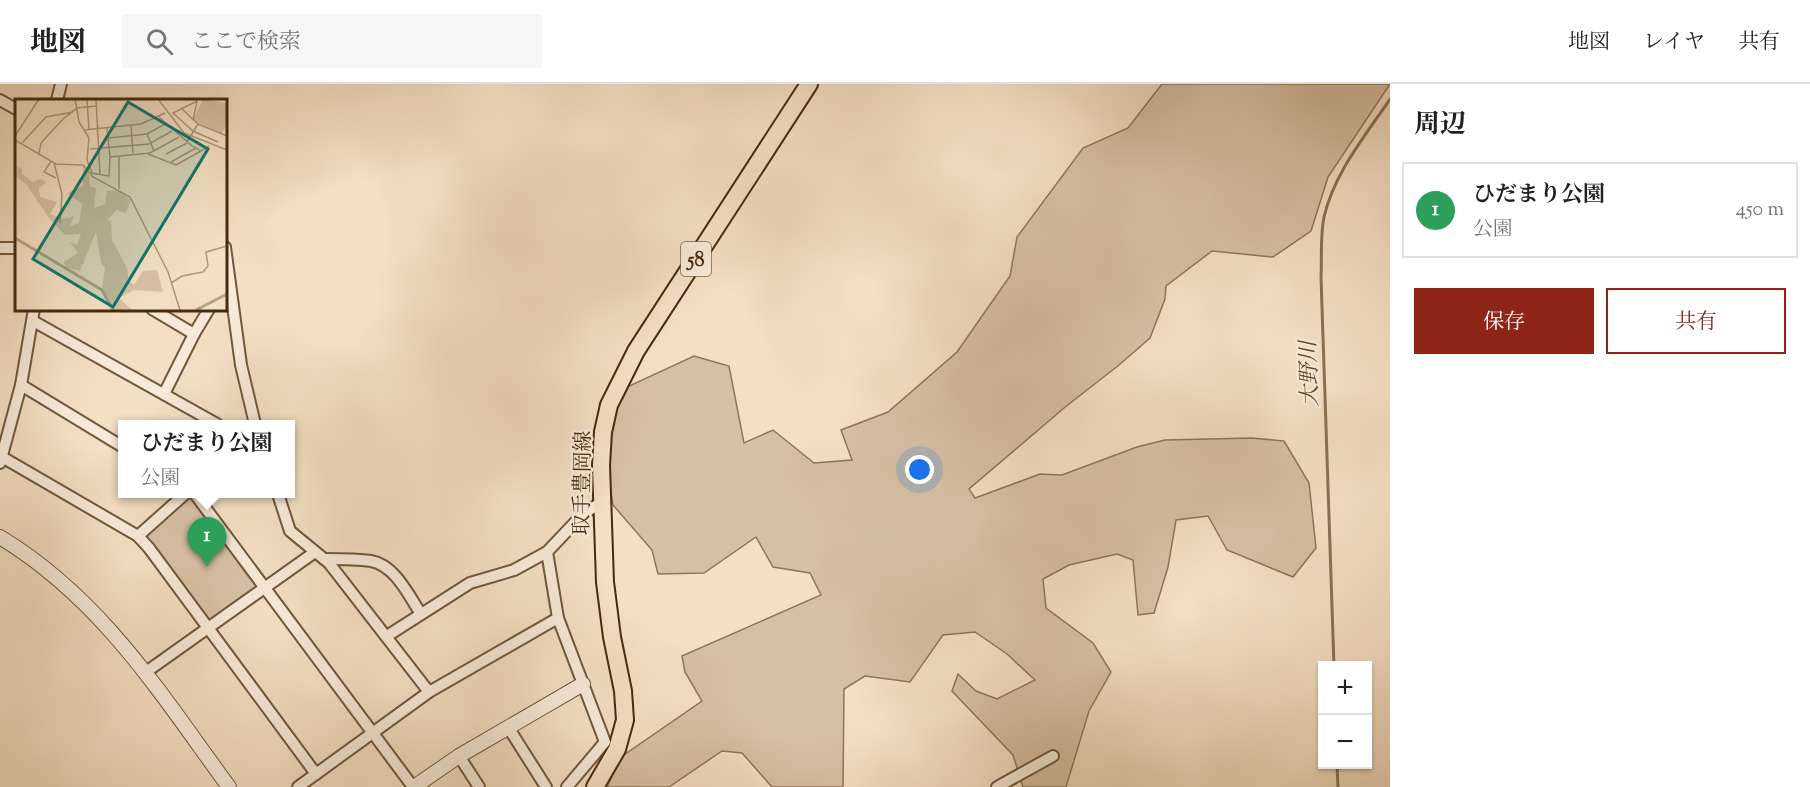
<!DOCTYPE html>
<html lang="ja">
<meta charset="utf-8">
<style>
:root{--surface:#fff;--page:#f6f6f6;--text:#202124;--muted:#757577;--line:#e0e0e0;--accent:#8f2418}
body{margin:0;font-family:"Sorts Mill Goudy","Noto Serif JP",serif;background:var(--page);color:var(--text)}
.controls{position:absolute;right:18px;bottom:18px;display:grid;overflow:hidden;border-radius:0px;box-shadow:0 2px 4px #0004}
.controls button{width:54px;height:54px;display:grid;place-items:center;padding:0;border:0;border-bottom:2px solid var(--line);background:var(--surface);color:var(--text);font:30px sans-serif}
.you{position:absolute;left:920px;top:386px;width:21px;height:21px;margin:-15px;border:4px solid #fff;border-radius:50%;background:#1a73e8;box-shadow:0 0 0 9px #1a73e833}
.badge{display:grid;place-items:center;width:39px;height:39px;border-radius:50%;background:var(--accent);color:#fff;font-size:20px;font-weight:700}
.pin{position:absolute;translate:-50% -50px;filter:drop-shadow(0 2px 3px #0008)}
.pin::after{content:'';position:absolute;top:32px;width:21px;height:18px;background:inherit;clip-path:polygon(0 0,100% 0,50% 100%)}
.popup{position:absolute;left:118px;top:336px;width:177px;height:78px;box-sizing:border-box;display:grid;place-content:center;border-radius:0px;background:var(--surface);filter:drop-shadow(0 2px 4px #0005);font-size:20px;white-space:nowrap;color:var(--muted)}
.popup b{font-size:22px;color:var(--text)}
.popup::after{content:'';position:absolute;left:50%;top:100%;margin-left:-12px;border:12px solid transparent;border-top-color:var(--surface)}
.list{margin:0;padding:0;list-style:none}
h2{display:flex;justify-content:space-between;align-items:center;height:78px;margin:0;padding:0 24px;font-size:26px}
h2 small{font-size:20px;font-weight:400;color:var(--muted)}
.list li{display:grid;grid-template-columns:39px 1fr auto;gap:18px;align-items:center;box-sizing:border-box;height:96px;margin:0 12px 12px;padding:0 12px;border:2px solid var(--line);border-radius:0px}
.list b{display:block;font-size:22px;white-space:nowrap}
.list p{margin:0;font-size:20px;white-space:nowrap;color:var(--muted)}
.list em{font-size:20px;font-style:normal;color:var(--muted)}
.actions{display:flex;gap:12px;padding:18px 24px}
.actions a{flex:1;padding:14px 0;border:2px solid var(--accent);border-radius:0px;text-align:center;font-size:21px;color:var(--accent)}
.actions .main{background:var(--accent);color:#fff}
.icon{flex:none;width:33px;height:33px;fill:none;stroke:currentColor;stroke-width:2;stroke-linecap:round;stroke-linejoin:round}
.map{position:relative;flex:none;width:1390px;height:703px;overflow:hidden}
header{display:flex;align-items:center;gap:36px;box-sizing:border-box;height:84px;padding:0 30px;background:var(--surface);border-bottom:2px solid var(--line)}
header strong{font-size:28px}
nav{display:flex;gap:33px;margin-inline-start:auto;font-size:21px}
.search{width:420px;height:54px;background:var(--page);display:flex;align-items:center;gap:15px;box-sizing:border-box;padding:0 21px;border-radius:0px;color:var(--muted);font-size:22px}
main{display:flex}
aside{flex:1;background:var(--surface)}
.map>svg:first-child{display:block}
.green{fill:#d6c0a4;stroke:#8e7658;stroke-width:1.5}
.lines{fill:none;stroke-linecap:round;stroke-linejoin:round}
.stream{stroke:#8a7255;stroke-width:3}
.minor-casing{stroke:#71583a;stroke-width:14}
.tertiary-casing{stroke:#71583a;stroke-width:16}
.primary-casing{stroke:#462b0d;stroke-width:20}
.minor{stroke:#f7ead8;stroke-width:10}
.tertiary{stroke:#f7ead8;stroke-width:14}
.primary{stroke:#f3dfc3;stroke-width:16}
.labels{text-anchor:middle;stroke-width:4.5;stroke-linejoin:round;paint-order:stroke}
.shield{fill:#f7ead8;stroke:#7b644a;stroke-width:1.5}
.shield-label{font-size:20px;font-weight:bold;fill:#462b0d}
.street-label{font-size:21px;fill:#462b0d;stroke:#f7ead8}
.water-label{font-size:22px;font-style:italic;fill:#62492b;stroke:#f7ead8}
.inset-river{fill:none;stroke:#b8a285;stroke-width:3}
.inset-road{fill:none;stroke:#ae977a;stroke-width:1.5}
.view{fill:#0f766e;fill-opacity:0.15;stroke:#0f766e;stroke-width:3}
.inset-edge{fill:none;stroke:#462b0d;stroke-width:3}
</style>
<header>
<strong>地図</strong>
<div class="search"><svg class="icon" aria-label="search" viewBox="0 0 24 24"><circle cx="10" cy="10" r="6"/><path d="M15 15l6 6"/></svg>ここで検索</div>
<nav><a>地図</a><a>レイヤ</a><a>共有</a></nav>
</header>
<main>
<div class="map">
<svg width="1390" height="703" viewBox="0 0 1390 703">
<rect width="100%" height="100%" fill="#f3dfc3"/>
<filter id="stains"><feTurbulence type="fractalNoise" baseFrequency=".00333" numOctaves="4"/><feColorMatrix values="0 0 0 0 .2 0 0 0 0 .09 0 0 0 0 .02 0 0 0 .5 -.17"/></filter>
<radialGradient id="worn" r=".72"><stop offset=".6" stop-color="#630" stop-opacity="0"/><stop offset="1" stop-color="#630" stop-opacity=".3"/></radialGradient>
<g class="green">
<polygon points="1162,0 1390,0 1328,93 1311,147 1273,173 1212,167 1166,202 1165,215 1150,254 1119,281 1064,324 969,405 975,414 1040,390 1062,391 1137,363 1165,356 1252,354 1284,357 1309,399 1316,464 1293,493 1227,466 1208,432 1176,436 1168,483 1154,529 1138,531 1133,476 1117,470 1069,481 1043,495 1046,524 1093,559 1111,588 1089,627 1066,703 1023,703 1013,671 952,607 958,590 976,607 997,615 1035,596 1007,570 975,548 943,551 910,598 865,592 844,605 843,703 772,703 742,669 722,667 669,703 607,703 621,673 702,617 685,588 682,572 821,511 810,489 773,483 756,453 704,489 658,490 652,466 613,421 607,384 614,320 627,303 694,272 729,282 744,359 773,346 814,379 852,376 841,346 888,328 957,268 1010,192 1017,153 1083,64 1128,44"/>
<polygon points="185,410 195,410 266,503 208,545 138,452"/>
</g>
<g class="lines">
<g class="stream">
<path d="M1334,582L1321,193C1322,174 1320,152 1324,133C1334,89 1366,51 1390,15"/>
<polyline points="1337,680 1338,703"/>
</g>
<g class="minor-casing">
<g id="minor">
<polyline points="0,16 16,25"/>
<polyline points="57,16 61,0"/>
<polyline points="225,163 241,281 255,340"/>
<polyline points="0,164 16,164"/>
<polyline points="152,225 194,250"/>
<polyline points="33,237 217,340"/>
<polyline points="21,301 123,363"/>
<polyline points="164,310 194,250 209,225"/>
<polyline points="2,373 138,452 149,464 316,690"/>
<polyline points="0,379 21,301 34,225"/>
<polyline points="195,410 413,703"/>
<polyline points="278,410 290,447 329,479 429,608 558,534 605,658 567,703"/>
<polyline points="138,452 185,410"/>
<polyline points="547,468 558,534"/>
<path d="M324,475C339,475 356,475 371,477C395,481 409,512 421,530"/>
<polyline points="387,552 470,499 514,486 547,468 583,430 602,418"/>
<polyline points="146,588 315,468"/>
<polyline points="508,643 546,703"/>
<polyline points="459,672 479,703"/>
<polyline points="298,703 429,608"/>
<polyline points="997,703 1053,672"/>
</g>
</g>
<g class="tertiary-casing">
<g id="tertiary">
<path d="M0,453C102,515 160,609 229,703"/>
<polyline points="414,703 459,672 583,600"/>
</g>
</g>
<g class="primary-casing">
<polyline id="primary" points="595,703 617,665 625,636 623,607 612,553 605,498 601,381 603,348 609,321 636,267 809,0"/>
</g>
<use href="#minor" class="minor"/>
<use href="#tertiary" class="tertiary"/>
<use href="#primary" class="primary"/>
</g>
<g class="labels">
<rect class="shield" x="681" y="158" width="30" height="34" rx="4.5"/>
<g class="shield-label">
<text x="696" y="182">58</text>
</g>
<g class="street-label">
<text transform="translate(582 399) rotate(-89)" y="7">取手豊岡線</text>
</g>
<g class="water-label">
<text transform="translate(1308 290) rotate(-92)" y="8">大野川</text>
</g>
</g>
<g transform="translate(15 15)">
<rect width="212" height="212" fill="#f3dfc3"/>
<path d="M188,0L211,4V26L207,35L178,21ZM0,66L7,70V75L17,83L26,80L31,83L24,89L25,98L42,103L35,115L48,120L59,117L55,127L64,124L67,105L52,94L68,87V68L74,75L75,88L81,89L79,109L90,105L92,92L103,91L116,101L111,114L102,111L92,121L96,122L97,141L112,169L114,182L119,186L128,172L142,171L148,193L119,191L104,199L117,211H99L87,189L90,169L86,164L81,133L65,172L50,168L49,163L63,154L55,143L62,146L66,135L50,136L34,119L11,85L0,77Z" fill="#d6c0a4"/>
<path class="inset-river" d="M0,139L87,191L98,211M181,211L212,195"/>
<path class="inset-road" d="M60,0L64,23L74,39L72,61L77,74L94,77L95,58L135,54L164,38M72,0L74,31M81,0L85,76M143,0L169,34L212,51M166,9L183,25L212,37M144,18L177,47L186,52L194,47M178,21L182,2L158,14L178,32L203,43M116,27L118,54M92,29L95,58M69,31L126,25L150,14M132,35L139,52M0,37L24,0M93,39L132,35L150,25M0,41L41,65L68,66L78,78L115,98L153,173L165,211M172,43L183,25M7,44L31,18L58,13M75,50L134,45L157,32M24,54L26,44L48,20L62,9L81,7M133,55L161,66L186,52M151,55L172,44M104,57V90M36,62L29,73L41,79M156,63L181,49M39,64L47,95L45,124M156,184L167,177L188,173L193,167L191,153L212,147"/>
<path class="view" d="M113,3L193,50L98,208L18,160Z"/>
<rect width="212" height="212" class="inset-edge"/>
</g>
<rect width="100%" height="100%" filter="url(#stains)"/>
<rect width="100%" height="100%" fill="url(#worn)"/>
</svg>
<div class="controls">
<button>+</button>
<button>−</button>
</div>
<div class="you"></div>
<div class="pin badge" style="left:207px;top:483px;background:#2e9e5b">1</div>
<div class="popup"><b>ひだまり公園</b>公園</div>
</div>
<aside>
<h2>周辺<small></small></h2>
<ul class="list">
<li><span class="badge" style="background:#2e9e5b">1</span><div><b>ひだまり公園</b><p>公園</p></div><em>450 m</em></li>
</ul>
<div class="actions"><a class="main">保存</a><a>共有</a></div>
</aside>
</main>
